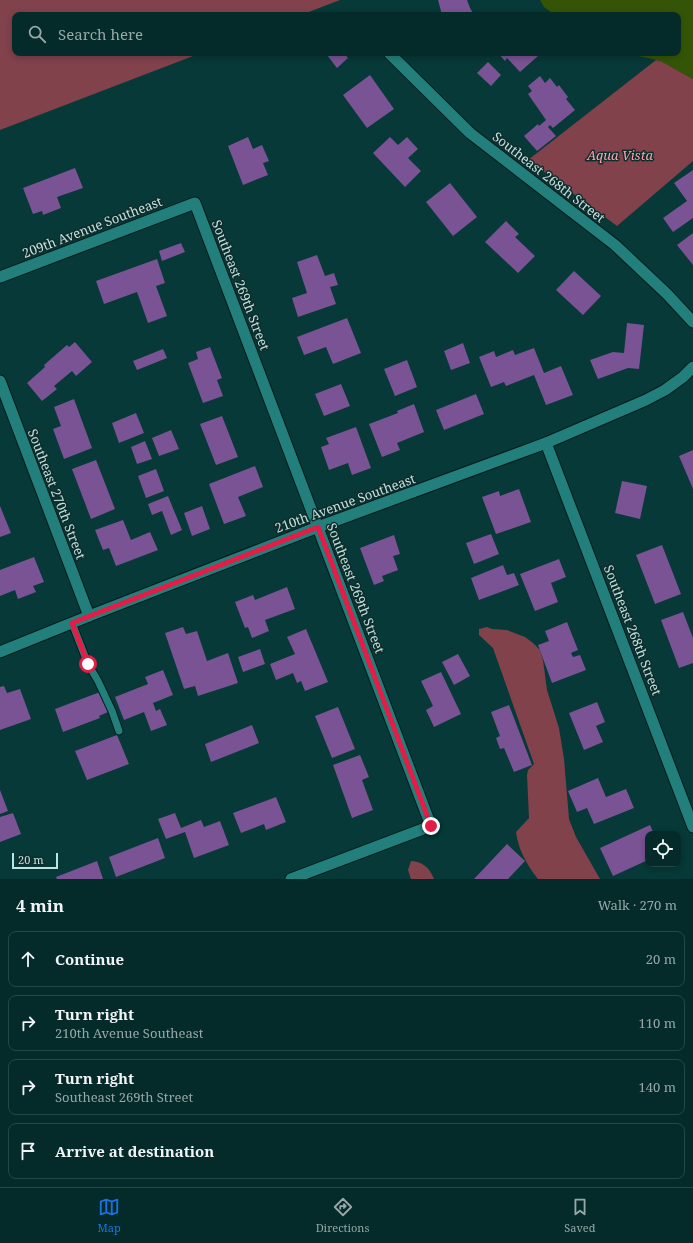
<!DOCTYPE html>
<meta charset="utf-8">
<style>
:root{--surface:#042b29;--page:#0d3331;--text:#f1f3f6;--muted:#97a7a8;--line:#254746;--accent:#1a73e8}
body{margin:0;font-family:"Noto Serif",serif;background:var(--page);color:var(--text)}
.controls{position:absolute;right:12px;bottom:12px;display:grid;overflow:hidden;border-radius:8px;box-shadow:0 2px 6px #0003}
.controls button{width:36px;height:36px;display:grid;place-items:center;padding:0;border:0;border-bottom:1px solid var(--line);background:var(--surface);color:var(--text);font:20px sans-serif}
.scale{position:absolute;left:12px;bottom:10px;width:46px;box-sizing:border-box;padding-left:4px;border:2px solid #bce4e1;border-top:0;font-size:11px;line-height:14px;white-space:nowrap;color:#bce4e1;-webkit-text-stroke:3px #112c2b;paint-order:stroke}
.stop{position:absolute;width:12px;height:12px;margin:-9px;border:3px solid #e11d48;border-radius:50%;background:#fff}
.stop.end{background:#e11d48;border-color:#fff;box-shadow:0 1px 4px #0008}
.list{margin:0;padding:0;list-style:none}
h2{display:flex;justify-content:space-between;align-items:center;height:52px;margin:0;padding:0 16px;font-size:17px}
h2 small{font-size:13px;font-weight:400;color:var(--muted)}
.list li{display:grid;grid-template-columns:26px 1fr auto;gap:12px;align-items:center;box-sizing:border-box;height:56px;margin:0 8px 8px;padding:0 8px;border:1px solid var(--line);border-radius:8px}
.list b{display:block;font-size:15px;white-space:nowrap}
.list p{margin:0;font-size:13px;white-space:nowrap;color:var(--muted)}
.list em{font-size:13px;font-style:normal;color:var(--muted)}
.icon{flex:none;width:22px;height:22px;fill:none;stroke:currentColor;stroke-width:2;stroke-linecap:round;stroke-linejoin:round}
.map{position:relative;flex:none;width:693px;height:879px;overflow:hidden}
.search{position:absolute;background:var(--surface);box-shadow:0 2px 6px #0003;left:12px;right:12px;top:12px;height:44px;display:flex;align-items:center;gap:10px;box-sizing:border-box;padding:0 14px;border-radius:8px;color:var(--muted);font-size:15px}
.sheet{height:308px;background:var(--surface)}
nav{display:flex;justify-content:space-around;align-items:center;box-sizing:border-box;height:56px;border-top:1px solid var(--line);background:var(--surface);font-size:11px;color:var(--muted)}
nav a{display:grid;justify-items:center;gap:2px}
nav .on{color:var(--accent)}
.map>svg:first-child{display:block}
.green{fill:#81424c}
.water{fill:#355506}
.building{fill:#795393}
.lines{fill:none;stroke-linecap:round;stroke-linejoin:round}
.service-casing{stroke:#031d1c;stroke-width:9}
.minor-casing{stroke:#031d1c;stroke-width:13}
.service{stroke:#237f7b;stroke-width:7}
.minor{stroke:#237f7b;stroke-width:11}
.route{stroke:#e11d48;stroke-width:5}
.labels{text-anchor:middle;stroke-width:3;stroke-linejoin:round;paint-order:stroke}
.park-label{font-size:13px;font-style:italic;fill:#fda2af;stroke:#112c2b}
.street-label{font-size:13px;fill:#bce4e1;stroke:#112c2b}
</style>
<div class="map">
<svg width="693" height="879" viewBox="0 0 693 879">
<rect width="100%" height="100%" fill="#063937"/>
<g class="green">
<polygon points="0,0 340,0 301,15 15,15 15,53 201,53 0,130"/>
<polygon points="656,60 661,61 693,79 693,161 617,226 528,160"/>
<path d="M487,627L492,629L507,630L525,637L533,643L540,650L543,660L547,690L559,728L564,759L569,819L576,837L600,879H538C527,865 518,849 516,832L529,818L527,775L528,770L534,764L493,648L479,635V629Z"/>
<path d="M411,861C423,862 429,867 434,879H411L408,870Z"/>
</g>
<polygon class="water" points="540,0 693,0 693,79 661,61 625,53 678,53 678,15 555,15 544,7"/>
<g class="building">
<polygon points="438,0 467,0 470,8 474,15 442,15"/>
<polygon points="327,53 344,53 348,58 337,68 327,55"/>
<polygon points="498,53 535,53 538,56 520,72 507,58 505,61"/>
<polygon points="488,62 501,75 491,86 477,73"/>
<polygon points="370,75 394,109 367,128 343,95"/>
<polygon points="540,76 545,83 550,78 557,87 559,85 568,97 566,99 575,110 553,128 550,125 548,127 556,136 537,151 524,136 538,124 539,126 546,120 528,94 532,91 528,86"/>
<polygon points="248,137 253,149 262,145 269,161 263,163 268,175 243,185 228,146"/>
<polygon points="390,137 398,145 407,137 418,149 408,158 421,171 405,187 373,153"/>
<polygon points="75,168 83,188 57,197 61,208 43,215 42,211 33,214 23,188"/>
<polygon points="693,170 693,218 673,232 663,218 687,201 674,183"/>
<polygon points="450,183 477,217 453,236 426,202"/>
<polygon points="506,221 519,234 515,237 535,256 518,273 485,242"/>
<polygon points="693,233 693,265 677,245"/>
<polygon points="181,243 185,252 162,261 159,251"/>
<polygon points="317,255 325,276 334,273 338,285 330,287 336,304 298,317 292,298 307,293 297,262"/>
<polygon points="157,259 165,283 156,286 167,316 148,323 137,292 104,304 96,281"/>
<polygon points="574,271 601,296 583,315 556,290"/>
<polygon points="347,318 361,353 333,364 326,347 304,355 297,337"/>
<polygon points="627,323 644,325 639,369 628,368 598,379 590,360 613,352 624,353"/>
<polygon points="75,342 92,362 76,376 72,371 54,386 57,389 42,401 27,383 45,367 44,365 67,345 69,347"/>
<polygon points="463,343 470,363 451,370 444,351"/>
<polygon points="210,347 222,378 217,380 223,396 203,403 188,363 198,359 196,352"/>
<polygon points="534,348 544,373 561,366 573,395 546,405 534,375 506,386 504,382 491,387 479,357 494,351 496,357 513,350 515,355"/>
<polygon points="163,349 167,358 137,370 133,361"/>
<polygon points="407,360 417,387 395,396 384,369"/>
<polygon points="341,384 350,406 324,416 315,394"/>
<polygon points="476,394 484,414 444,430 436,410"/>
<polygon points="74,399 92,448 64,459 53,429 61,426 54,407"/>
<polygon points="414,404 424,432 397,443 400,450 382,457 369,424 398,413 397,411"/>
<polygon points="136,413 144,433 119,443 112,423"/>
<polygon points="222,416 238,457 216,465 200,424"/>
<polygon points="356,427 371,468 352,475 348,463 329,470 321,447 329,444 326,438"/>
<polygon points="171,430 179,449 159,456 152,438"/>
<polygon points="145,441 152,459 137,464 131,447"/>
<polygon points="693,450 693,489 679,456"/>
<polygon points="96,460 115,509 91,519 72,469"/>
<polygon points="255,466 263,487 238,497 246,516 224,524 209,484"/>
<polygon points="156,469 164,491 146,498 138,476"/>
<polygon points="622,481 647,486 640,519 615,513"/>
<polygon points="519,489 531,522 496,534 482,497 499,491 500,496"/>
<polygon points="168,496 182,530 171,535 162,511 152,515 148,504"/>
<polygon points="0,506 11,533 0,537"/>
<polygon points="202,506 210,529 192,536 184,513"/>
<polygon points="123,520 131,540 150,532 158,550 116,566 109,548 103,550 95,530"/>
<polygon points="491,534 499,554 474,564 466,543"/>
<polygon points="394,535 400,554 393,556 398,570 382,576 384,581 374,585 360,548"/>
<polygon points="662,545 681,594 655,604 636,555"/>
<polygon points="34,557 44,582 33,586 36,592 18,599 15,590 0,596 0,570"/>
<polygon points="559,559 566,577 551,583 558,602 535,611 520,574"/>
<polygon points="503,565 507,575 514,573 519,585 479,600 471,578"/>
<polygon points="287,587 295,609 265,620 269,631 252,638 248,627 245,628 235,602 253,595 255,600"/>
<polygon points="683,612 693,638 693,663 679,668 661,620"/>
<polygon points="567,622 578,650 571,653 573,657 580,655 586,670 552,683 538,645 549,641 545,631"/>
<polygon points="183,627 186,634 197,631 207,661 228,653 238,683 198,696 195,686 184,689 165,633"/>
<polygon points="306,629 328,682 305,691 301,681 297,683 293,673 276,680 270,664 295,654 287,637"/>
<polygon points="260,649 265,664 243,672 238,657"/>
<polygon points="458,654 470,676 454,685 442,662"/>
<polygon points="163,670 173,695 153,703 156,711 160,709 167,725 151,731 144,712 124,720 115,697 148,684 145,677"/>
<polygon points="441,672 461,714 434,727 426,710 433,706 421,681"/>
<polygon points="4,686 7,693 20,689 31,719 0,730 0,687"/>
<polygon points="100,692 108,712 99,716 100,718 63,732 55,709"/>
<polygon points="597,702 605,722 596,726 603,742 584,750 569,713"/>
<polygon points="509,705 532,765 514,772 504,748 500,749 496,738 500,736 491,712"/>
<polygon points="338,707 355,749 332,758 315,716"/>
<polygon points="252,725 259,743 211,762 205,744"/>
<polygon points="117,735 129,764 87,780 75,751"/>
<polygon points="360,755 369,777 362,780 373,810 352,818 333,765"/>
<polygon points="598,778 606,797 626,789 634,808 594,824 587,808 577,812 568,791"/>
<polygon points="0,790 8,811 0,814"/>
<polygon points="276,797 286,822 266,830 264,824 241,833 233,813"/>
<polygon points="13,813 21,834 0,842 0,817"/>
<polygon points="175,813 181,828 201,820 204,827 220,821 229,845 194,858 185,832 166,839 158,819"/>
<polygon points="650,825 654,834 648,834 648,851 645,853 648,860 613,876 600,848"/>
<polygon points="158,838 165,858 116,877 109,857"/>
<polygon points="507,844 525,861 508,879 474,879"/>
<polygon points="97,861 103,879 57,879 56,877"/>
</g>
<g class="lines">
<g class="service-casing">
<polyline id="service" points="72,623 88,664 98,681 112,711 119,731"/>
</g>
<g class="minor-casing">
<g id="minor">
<polyline points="389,53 470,133 615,245 667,294 693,322"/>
<polyline points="0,277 195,203 431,826 291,879"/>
<polyline points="0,381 89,616"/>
<polyline points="546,443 693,827"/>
<polyline points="0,652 89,616 318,527 546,443 646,400 665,390 683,377 693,367"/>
</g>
</g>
<use href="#service" class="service"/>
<use href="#minor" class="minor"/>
</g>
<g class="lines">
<polyline class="route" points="88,664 72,623 318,527 431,826"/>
</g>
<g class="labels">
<g class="park-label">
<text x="620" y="160">Aqua Vista</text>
</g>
<g class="street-label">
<text transform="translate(549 177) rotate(38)" y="5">Southeast 268th Street</text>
<text transform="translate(92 227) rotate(-21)" y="5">209th Avenue Southeast</text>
<text transform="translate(241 285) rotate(69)" y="5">Southeast 269th Street</text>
<text transform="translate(57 494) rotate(69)" y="5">Southeast 270th Street</text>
<text transform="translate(345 503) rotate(-20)" y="5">210th Avenue Southeast</text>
<text transform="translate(356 588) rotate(69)" y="5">Southeast 269th Street</text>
<text transform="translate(633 630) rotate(69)" y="5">Southeast 268th Street</text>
</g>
</g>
</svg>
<div class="controls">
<button><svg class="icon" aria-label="locate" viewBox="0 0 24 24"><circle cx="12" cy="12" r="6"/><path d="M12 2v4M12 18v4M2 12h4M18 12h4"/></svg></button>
</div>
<div class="scale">20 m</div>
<div class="stop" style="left:88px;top:664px"></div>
<div class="stop end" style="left:431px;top:826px"></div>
<div class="search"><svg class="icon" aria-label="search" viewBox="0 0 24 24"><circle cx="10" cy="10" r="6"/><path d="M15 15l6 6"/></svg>Search here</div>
</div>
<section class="sheet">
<h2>4 min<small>Walk · 270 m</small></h2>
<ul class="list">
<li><svg class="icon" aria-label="ahead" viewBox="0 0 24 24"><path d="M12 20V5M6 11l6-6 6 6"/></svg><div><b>Continue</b></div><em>20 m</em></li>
<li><svg class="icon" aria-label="right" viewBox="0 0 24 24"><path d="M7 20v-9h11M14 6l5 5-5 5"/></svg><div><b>Turn right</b><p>210th Avenue Southeast</p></div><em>110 m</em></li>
<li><svg class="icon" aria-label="right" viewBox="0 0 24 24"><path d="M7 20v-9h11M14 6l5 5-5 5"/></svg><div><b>Turn right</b><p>Southeast 269th Street</p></div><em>140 m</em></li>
<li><svg class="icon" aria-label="arrive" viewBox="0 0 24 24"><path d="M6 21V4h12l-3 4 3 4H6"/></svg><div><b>Arrive at destination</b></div></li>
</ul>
</section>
<nav>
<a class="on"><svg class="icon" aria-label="map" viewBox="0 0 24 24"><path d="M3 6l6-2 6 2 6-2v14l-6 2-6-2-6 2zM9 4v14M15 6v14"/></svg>Map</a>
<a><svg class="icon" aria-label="directions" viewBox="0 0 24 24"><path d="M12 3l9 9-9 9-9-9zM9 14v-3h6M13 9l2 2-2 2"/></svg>Directions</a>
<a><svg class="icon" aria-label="saved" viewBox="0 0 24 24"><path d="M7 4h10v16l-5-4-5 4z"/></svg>Saved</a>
</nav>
